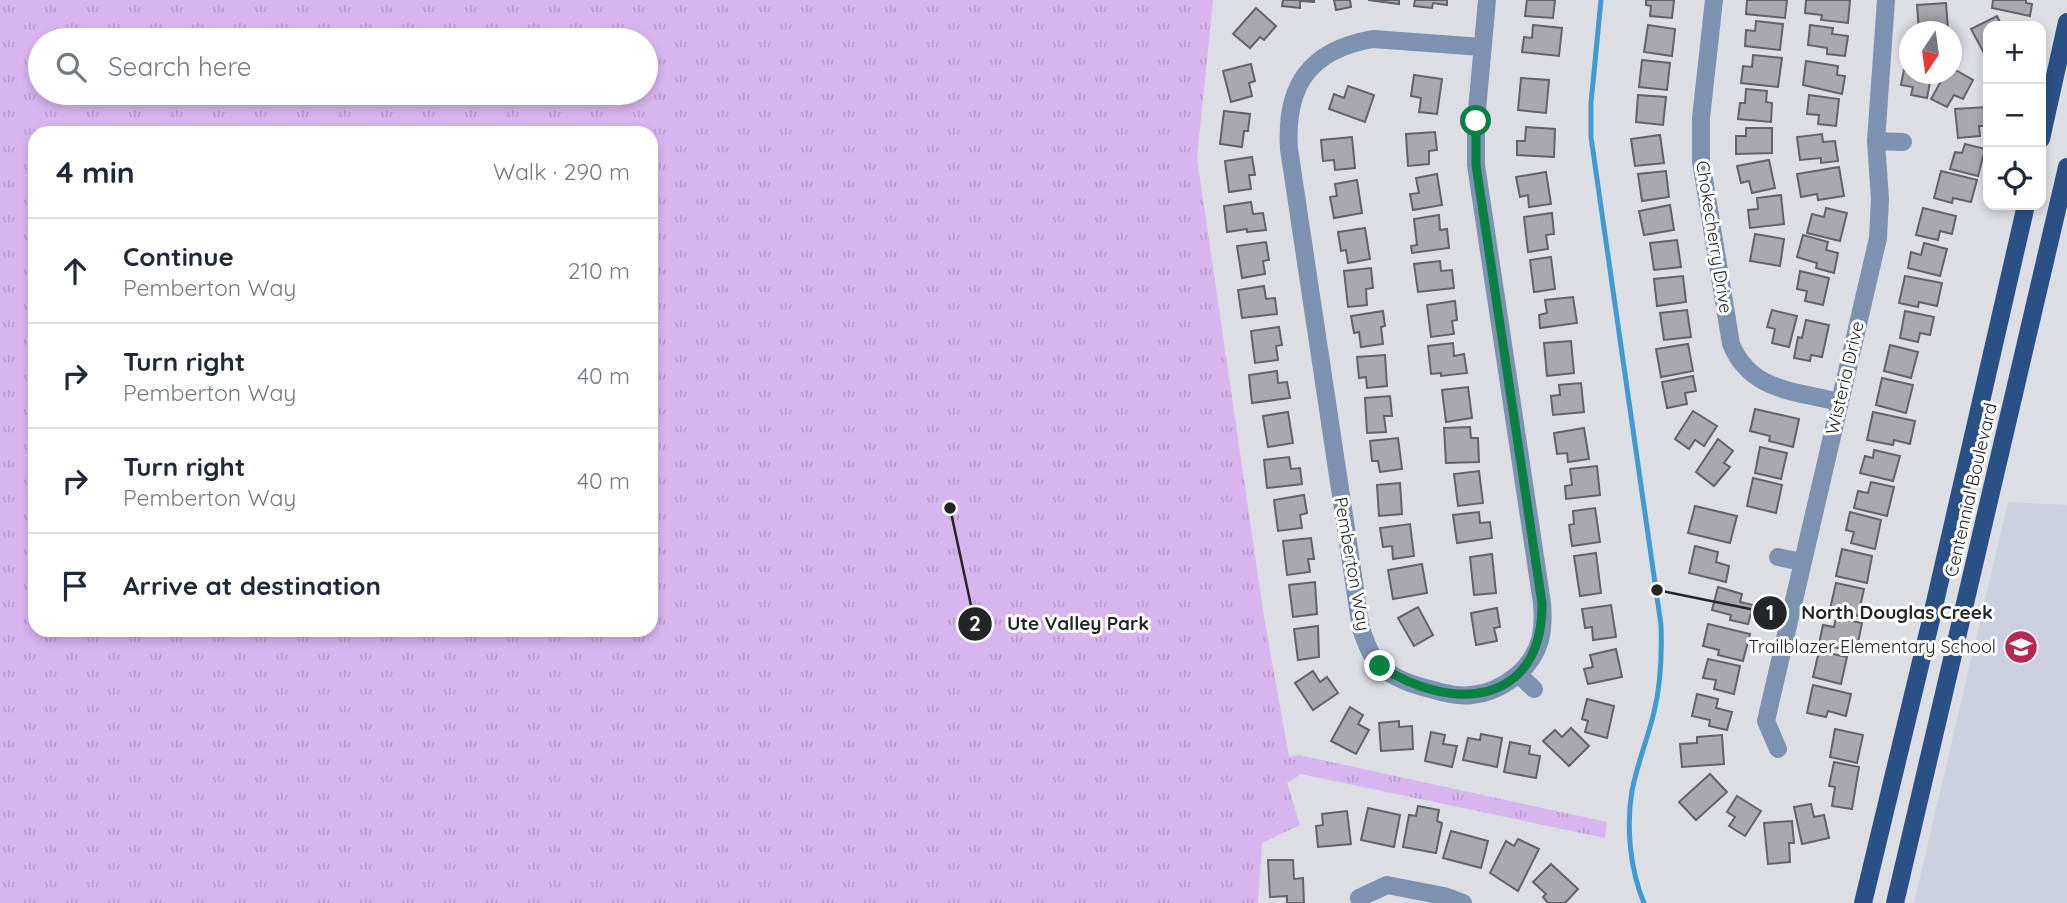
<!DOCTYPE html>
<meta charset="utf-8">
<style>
:root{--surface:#fff;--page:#f6f6f7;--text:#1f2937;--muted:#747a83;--line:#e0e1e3}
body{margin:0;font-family:Quicksand,sans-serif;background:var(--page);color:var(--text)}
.controls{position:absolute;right:21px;top:21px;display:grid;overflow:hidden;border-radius:14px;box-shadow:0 4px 10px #0003}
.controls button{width:63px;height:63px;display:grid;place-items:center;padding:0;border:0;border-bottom:2px solid var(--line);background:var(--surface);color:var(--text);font:35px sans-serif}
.compass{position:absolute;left:1899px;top:21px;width:63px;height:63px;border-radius:50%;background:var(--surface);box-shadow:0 4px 10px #0003;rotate:193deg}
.stop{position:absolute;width:21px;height:21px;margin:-16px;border:5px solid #0b8043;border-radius:50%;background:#fff}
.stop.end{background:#0b8043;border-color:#fff;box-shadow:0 2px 7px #0008}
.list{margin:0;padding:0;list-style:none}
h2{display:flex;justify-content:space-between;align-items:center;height:91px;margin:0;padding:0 28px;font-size:30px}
h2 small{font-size:23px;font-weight:400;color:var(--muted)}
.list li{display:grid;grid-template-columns:46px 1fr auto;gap:21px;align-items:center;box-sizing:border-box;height:105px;padding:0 28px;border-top:2px solid var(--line)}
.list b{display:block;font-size:26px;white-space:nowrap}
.list p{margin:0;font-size:23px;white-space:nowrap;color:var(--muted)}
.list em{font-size:23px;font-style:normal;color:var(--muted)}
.icon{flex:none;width:38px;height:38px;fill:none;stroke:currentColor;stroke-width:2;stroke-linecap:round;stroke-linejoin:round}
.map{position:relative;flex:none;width:2067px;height:903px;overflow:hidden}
.search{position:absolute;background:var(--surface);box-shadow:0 4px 10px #0003;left:28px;top:28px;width:630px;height:77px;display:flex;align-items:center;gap:18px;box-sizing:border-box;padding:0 24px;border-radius:38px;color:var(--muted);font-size:26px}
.panel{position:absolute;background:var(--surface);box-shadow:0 4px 10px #0003;left:28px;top:126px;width:630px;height:511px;border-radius:21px}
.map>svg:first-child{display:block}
.built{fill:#cdd0de}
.park{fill:url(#park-tufts);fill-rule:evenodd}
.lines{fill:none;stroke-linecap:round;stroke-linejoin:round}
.stream{stroke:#429bd0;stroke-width:5}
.building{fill:#a9a8ae;stroke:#636268;stroke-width:2}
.minor{stroke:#7c92b0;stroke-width:18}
.major{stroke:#2a5185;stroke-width:18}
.route{stroke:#0b8043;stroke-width:9}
.labels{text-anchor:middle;stroke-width:6;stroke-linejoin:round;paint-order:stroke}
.street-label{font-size:18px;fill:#242527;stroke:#fff}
.poi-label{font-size:18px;fill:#242527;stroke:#fff;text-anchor:end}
.leader{fill:none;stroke:#242527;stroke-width:2.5}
.callout-dot{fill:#242527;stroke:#fff;stroke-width:2.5}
.mark-label{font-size:21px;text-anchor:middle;font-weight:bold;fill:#fff}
.callout-label{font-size:19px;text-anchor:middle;font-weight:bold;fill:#242527;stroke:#fff;stroke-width:6;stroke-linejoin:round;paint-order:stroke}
</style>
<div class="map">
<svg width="2067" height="903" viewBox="0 0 2067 903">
<defs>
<pattern id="park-tufts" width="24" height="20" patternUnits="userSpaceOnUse" patternTransform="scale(1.75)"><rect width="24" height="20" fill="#d9b5ef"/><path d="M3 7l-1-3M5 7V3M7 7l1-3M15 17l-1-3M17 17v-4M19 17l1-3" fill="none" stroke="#ba9ccd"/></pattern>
</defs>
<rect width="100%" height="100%" fill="#dcdee4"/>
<polygon class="built" points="2008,502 2067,505 2067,903 1914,903"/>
<path class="park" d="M0,0H1213L1197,158L1264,617L1289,757L1299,755L1607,822L1605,838L1301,774L1287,783L1300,825L1262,843L1258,903H0ZM40,40H646V93H40ZM35,133H651V630H35Z"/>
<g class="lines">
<path class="stream" d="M1601,0L1591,103V137L1661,625C1662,654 1661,684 1654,712C1648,738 1637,764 1632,791C1626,826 1630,870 1644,903"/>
</g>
<g class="building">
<polygon points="1283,0 1314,0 1314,2 1300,1 1300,8 1282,6"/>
<polygon points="1334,0 1350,0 1351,7 1336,10"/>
<polygon points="1368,0 1399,0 1399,4"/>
<polygon points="1415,0 1447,0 1447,5 1433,3 1432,8 1414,6"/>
<polygon points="1527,0 1555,0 1553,18 1525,16"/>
<polygon points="1646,0 1674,0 1672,18 1650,16 1651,6 1646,5"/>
<polygon points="1747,0 1787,0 1785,18 1746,14"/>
<polygon points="1806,0 1850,0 1848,23 1821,20 1822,15 1805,13"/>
<polygon points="1993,0 2026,0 2026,3 2032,4 2030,16 1992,8"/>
<polygon points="1946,3 1948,29 1919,31 1917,5"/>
<polygon points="1256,8 1276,26 1264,40 1260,37 1250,48 1233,34"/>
<polygon points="1997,16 2002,26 1988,26 1988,50 1984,53 1971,29"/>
<polygon points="1756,21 1783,24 1780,50 1745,46 1746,30 1755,31"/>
<polygon points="1533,25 1562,28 1559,56 1522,52 1524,37 1532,38"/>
<polygon points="1648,25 1675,29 1672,56 1644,52"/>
<polygon points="1810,25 1833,28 1832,34 1848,36 1845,56 1827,54 1827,48 1808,45"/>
<polygon points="1907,54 1910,55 1910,74 1925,74 1925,76 1931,77 1927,98 1911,95 1913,87 1901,85"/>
<polygon points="1753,55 1782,58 1778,87 1741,83 1743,66 1752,67"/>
<polygon points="1642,60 1670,63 1667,90 1639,87"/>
<polygon points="1806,61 1838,66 1837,75 1845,76 1842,94 1803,85"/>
<polygon points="1251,64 1255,81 1249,83 1252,96 1231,102 1223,71"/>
<polygon points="1952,68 1973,80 1963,99 1954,95 1947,107 1931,99 1945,74 1952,74"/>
<polygon points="1414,75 1442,79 1437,114 1419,112 1421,98 1411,96"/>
<polygon points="1521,78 1549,80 1546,113 1518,110"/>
<polygon points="1348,86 1374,95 1365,122 1329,109 1334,94 1344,98"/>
<polygon points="1746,89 1767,91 1766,102 1772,103 1771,122 1738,119 1740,103 1745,103"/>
<polygon points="1638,95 1666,97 1663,125 1636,122"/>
<polygon points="1809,95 1839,99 1836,126 1818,124 1819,115 1807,114"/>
<polygon points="1988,107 1988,126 1979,126 1980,136 1958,138 1955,109"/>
<polygon points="1224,111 1250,114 1248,131 1244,131 1242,147 1220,144"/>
<polygon points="1526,127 1555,129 1554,157 1517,155 1517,141 1525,141"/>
<polygon points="1746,128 1772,128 1772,153 1736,154 1736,136 1746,136"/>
<polygon points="1435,132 1437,150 1429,151 1429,164 1408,166 1406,134"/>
<polygon points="1822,134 1823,142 1835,141 1838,161 1821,163 1821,158 1800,160 1797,137"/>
<polygon points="1660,135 1664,163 1635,166 1631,139"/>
<polygon points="1352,137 1355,168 1335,170 1334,160 1323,161 1321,140"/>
<polygon points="1965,144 1985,149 1978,176 1950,169 1955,152 1962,153"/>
<polygon points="1252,157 1255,175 1249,175 1251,189 1229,192 1225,161"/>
<polygon points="1769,160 1775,188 1752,193 1749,181 1741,183 1737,166"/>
<polygon points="1839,167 1844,196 1818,200 1817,194 1801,197 1797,174"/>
<polygon points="1666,171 1669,197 1642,201 1638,174"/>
<polygon points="1941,171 1977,180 1971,202 1953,198 1952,203 1934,198"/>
<polygon points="1546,172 1551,204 1529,207 1528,195 1520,197 1516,177"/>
<polygon points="1437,174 1442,205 1413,210 1410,194 1419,193 1416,178"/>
<polygon points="1357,180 1362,213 1334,218 1330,197 1337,196 1335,184"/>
<polygon points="1781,195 1784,224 1750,228 1748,210 1758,209 1757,198"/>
<polygon points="1251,202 1253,214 1263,213 1266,230 1247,232 1247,229 1227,232 1224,206"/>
<polygon points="1670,205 1674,230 1644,235 1639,211"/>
<polygon points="1826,208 1847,213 1840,241 1807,233 1812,214 1824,217"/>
<polygon points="1923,208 1956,216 1952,234 1940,231 1938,240 1916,235"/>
<polygon points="1552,213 1554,234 1546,235 1548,249 1528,252 1524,217"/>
<polygon points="1439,215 1440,230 1447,229 1449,248 1412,253 1411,246 1417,245 1414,219"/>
<polygon points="1365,228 1370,259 1348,263 1346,250 1341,251 1338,232"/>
<polygon points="1755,234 1784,239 1780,266 1750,261"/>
<polygon points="1803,235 1828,242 1826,250 1838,253 1834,273 1816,268 1817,263 1797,257"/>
<polygon points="1677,240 1681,267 1654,270 1650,243"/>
<polygon points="1266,242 1269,260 1263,261 1265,274 1242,278 1237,246"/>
<polygon points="1924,243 1947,249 1940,276 1908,268 1911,252 1921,255"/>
<polygon points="1551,257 1555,289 1534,292 1530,260"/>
<polygon points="1440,261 1441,271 1452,270 1454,288 1418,292 1414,264"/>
<polygon points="1371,268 1373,288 1366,289 1367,305 1348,307 1344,271"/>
<polygon points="1800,271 1829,278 1823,305 1805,301 1807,291 1797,289"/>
<polygon points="1683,276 1686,302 1657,306 1654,279"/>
<polygon points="1905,276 1942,283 1937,306 1919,302 1918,307 1899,303"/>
<polygon points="1264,286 1266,299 1275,298 1277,314 1242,318 1238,290"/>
<polygon points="1573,297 1577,323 1540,328 1539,315 1547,313 1545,300"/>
<polygon points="1455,301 1457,320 1452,321 1454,334 1431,337 1427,305"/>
<polygon points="1687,310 1691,337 1664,340 1660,313"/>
<polygon points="1772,310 1797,316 1789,347 1772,343 1775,329 1767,327"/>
<polygon points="1383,311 1385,326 1381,327 1383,344 1361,347 1359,332 1354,333 1351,316"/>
<polygon points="1905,311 1934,317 1930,335 1920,333 1918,342 1900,338"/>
<polygon points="1806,320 1829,325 1822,357 1811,355 1810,361 1794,358 1798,337 1802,338"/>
<polygon points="1279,327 1282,345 1276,346 1278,360 1255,363 1251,331"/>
<polygon points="1571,341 1574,373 1547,376 1544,343"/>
<polygon points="1453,343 1454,356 1464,354 1467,373 1441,376 1441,373 1431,374 1428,346"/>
<polygon points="1688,344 1693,371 1661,377 1656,349"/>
<polygon points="1890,345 1918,352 1911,378 1884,371"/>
<polygon points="1385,355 1387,386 1367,388 1366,377 1359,378 1357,357"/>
<polygon points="1277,371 1278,383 1287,382 1290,398 1252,403 1249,375"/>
<polygon points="1693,376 1696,391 1685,393 1687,404 1667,408 1662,382"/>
<polygon points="1882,378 1913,385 1906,413 1876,405"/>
<polygon points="1581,383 1584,412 1553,415 1551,396 1560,395 1559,385"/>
<polygon points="1468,387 1472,418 1446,422 1442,390"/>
<polygon points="1390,396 1392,416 1384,416 1386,432 1367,433 1365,398"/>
<polygon points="1755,409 1799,419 1793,447 1769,441 1770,436 1750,431"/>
<polygon points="1693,411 1717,426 1704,446 1695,440 1689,449 1675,439"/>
<polygon points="1288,412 1293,443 1268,447 1263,416"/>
<polygon points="1873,412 1915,421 1910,444 1894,440 1893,445 1867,440"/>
<polygon points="1470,427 1471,438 1478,438 1479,462 1446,463 1444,428"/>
<polygon points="1584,428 1589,459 1568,462 1567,453 1557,454 1554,433"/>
<polygon points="1398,438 1402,469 1380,472 1378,461 1372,461 1370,441"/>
<polygon points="1718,439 1733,451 1724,463 1730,467 1714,486 1696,472"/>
<polygon points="1760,447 1787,453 1781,479 1755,473"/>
<polygon points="1874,450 1900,456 1893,481 1860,473 1865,456 1873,458"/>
<polygon points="1289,457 1291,469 1300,468 1302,484 1267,488 1264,460"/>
<polygon points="1597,466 1600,495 1566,499 1565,486 1572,485 1570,469"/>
<polygon points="1479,471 1483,503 1458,506 1454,474"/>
<polygon points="1753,478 1782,485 1776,513 1747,506"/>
<polygon points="1871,482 1894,487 1887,516 1854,508 1858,491 1868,493"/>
<polygon points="1400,483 1402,514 1379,516 1377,485"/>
<polygon points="1304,495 1307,513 1300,515 1302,528 1278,531 1274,500"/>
<polygon points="1695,506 1737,516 1730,543 1688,533"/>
<polygon points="1595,508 1600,542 1572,546 1569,525 1574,524 1573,511"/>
<polygon points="1479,512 1480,523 1490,522 1492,538 1457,543 1453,515"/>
<polygon points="1850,512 1881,520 1875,549 1851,543 1854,532 1846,530"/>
<polygon points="1410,524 1414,556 1393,559 1392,546 1383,547 1380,528"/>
<polygon points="1311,538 1314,559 1308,559 1310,572 1287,575 1283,541"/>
<polygon points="1695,546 1718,552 1716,562 1729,566 1726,582 1689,573"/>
<polygon points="1842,549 1872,556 1867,583 1836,576"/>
<polygon points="1596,553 1601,593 1580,596 1574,556"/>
<polygon points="1492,554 1496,593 1474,595 1470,557"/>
<polygon points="1422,564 1427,593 1393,599 1388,570"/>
<polygon points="1315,582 1317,614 1293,617 1289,585"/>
<polygon points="1836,583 1864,589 1858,616 1830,609"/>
<polygon points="1718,587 1742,594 1740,602 1753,605 1748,624 1730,620 1731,615 1712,610"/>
<polygon points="1611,605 1616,637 1593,640 1592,627 1585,628 1582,609"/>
<polygon points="1418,607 1433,635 1414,646 1398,618"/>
<polygon points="1497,608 1500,627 1494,628 1497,641 1476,645 1471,613"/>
<polygon points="1836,618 1862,623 1856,652 1819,644 1823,625 1834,627"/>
<polygon points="1708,624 1750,634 1743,661 1718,655 1719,650 1703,646"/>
<polygon points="1318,626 1319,657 1298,660 1294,629"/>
<polygon points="1616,649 1622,677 1588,684 1584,669 1593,667 1590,655"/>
<polygon points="1819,651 1847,657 1841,684 1813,677"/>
<polygon points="1708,659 1740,666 1734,694 1714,689 1716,680 1703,678"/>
<polygon points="1313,671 1320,682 1327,677 1338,693 1313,710 1295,683"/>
<polygon points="1813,685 1851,694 1846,716 1828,711 1826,717 1807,713"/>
<polygon points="1697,694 1718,699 1716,708 1732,712 1727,730 1709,726 1710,720 1692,716"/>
<polygon points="1587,699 1614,706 1607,738 1585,732 1588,721 1582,719"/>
<polygon points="1350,707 1363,715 1358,724 1369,730 1356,754 1331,741"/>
<polygon points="1399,721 1399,727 1412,726 1413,749 1381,751 1379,723"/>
<polygon points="1571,728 1589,746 1569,766 1543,741 1555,730 1562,737"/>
<polygon points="1835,729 1863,735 1857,763 1830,757"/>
<polygon points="1431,732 1445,735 1443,744 1457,746 1452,767 1425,761"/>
<polygon points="1481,734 1502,738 1497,767 1463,760 1468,738 1480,740"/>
<polygon points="1722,735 1724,764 1682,767 1680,744 1697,743 1697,737"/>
<polygon points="1510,742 1530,746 1529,754 1540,756 1536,778 1504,772"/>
<polygon points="1834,762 1859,767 1852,809 1832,806 1835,787 1829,786"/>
<polygon points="1710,774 1727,792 1696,820 1679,802"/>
<polygon points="1737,796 1761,811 1745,836 1729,826 1735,817 1727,812"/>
<polygon points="1811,804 1814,817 1824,815 1829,838 1802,844 1794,807"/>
<polygon points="1418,806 1439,810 1437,821 1442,823 1436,853 1403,847 1409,815 1416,816"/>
<polygon points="1368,808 1400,815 1394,847 1361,840"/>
<polygon points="1347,811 1351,844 1318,847 1316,826 1323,825 1322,814"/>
<polygon points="1792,821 1794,843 1789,843 1790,862 1768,864 1764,823"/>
<polygon points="1451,831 1488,841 1481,868 1443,858"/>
<polygon points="1518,839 1539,849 1518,891 1490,873 1506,841 1514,846"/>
<polygon points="1268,860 1293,860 1294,879 1303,878 1304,903 1287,903 1287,896 1270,897"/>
<polygon points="1551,864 1578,889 1565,903 1548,903 1543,897 1546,894 1533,882"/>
</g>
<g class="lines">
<g class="minor">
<path d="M1714,0L1701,118V161L1731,344C1750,391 1795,391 1839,402"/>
<path d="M1482,47L1373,39C1309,50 1285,86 1289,149L1361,629C1366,642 1371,658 1381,667C1394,678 1413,685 1430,689C1443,693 1459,697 1472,695C1502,692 1532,669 1540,640C1543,628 1543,615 1542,603L1476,165V121L1487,0"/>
<polyline points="1876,141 1903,142"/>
<polyline points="1778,557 1802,562"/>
<polyline points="1519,675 1534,689"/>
<polyline points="1778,749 1766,721 1878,238 1880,199 1876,141 1886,0"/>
<polyline points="1359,898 1387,885 1444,896 1463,903"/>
</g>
<g class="major">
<polyline points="2041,139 2067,22"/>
<polyline points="1863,903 1930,624 2026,205"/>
<polyline points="1895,903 2067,167"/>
</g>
</g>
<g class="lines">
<path class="route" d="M1380,666C1451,713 1543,707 1542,603L1476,165V121"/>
</g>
<defs>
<g id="school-disc" transform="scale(1.75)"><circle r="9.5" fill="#b72854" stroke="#fff"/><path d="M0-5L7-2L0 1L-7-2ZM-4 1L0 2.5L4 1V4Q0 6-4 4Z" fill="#fff"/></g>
</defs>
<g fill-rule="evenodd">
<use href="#school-disc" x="2021" y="647"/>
</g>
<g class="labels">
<g class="street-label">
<text transform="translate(1714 237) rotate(81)" y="6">Chokecherry Drive</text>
<text transform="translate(1845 378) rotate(-77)" y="6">Wisteria Drive</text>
<text transform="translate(1971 490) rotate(-77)" y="6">Centennial Boulevard</text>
<text transform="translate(1352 564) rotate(80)" y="6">Pemberton Way</text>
</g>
<g class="poi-label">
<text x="1996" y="653">Trailblazer Elementary School</text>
</g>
</g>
<path class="leader" d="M1657 590L1770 613M950 508L975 624"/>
<g class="callout-dot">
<circle cx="1657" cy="590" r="7"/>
<circle cx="950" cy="508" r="7"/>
<circle cx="1770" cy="613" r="18"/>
<circle cx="975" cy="624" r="18"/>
</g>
<g class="mark-label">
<text x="1770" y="620">1</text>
<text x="975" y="631">2</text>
</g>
<g class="callout-label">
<text x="1897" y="619">North Douglas Creek</text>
<text x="1078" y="630">Ute Valley Park</text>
</g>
</svg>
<div class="controls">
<button>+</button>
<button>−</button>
<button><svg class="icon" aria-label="locate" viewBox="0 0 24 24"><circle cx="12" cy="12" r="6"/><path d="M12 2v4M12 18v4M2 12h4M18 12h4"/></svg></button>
</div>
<svg class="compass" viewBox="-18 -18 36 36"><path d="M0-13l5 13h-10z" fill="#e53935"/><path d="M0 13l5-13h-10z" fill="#747a83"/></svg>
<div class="stop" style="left:1476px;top:121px"></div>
<div class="stop end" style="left:1380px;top:666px"></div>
<div class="search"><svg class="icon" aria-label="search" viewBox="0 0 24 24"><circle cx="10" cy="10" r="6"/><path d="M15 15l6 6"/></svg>Search here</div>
<section class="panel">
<h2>4 min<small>Walk · 290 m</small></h2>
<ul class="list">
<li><svg class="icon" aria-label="ahead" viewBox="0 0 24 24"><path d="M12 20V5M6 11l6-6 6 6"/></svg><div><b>Continue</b><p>Pemberton Way</p></div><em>210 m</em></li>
<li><svg class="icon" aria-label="right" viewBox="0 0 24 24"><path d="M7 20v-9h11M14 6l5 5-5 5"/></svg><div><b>Turn right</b><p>Pemberton Way</p></div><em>40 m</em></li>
<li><svg class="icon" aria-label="right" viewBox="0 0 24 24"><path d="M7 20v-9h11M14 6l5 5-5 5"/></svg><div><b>Turn right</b><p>Pemberton Way</p></div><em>40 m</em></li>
<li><svg class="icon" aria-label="arrive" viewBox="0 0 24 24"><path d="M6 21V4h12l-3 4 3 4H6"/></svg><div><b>Arrive at destination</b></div></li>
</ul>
</section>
</div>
